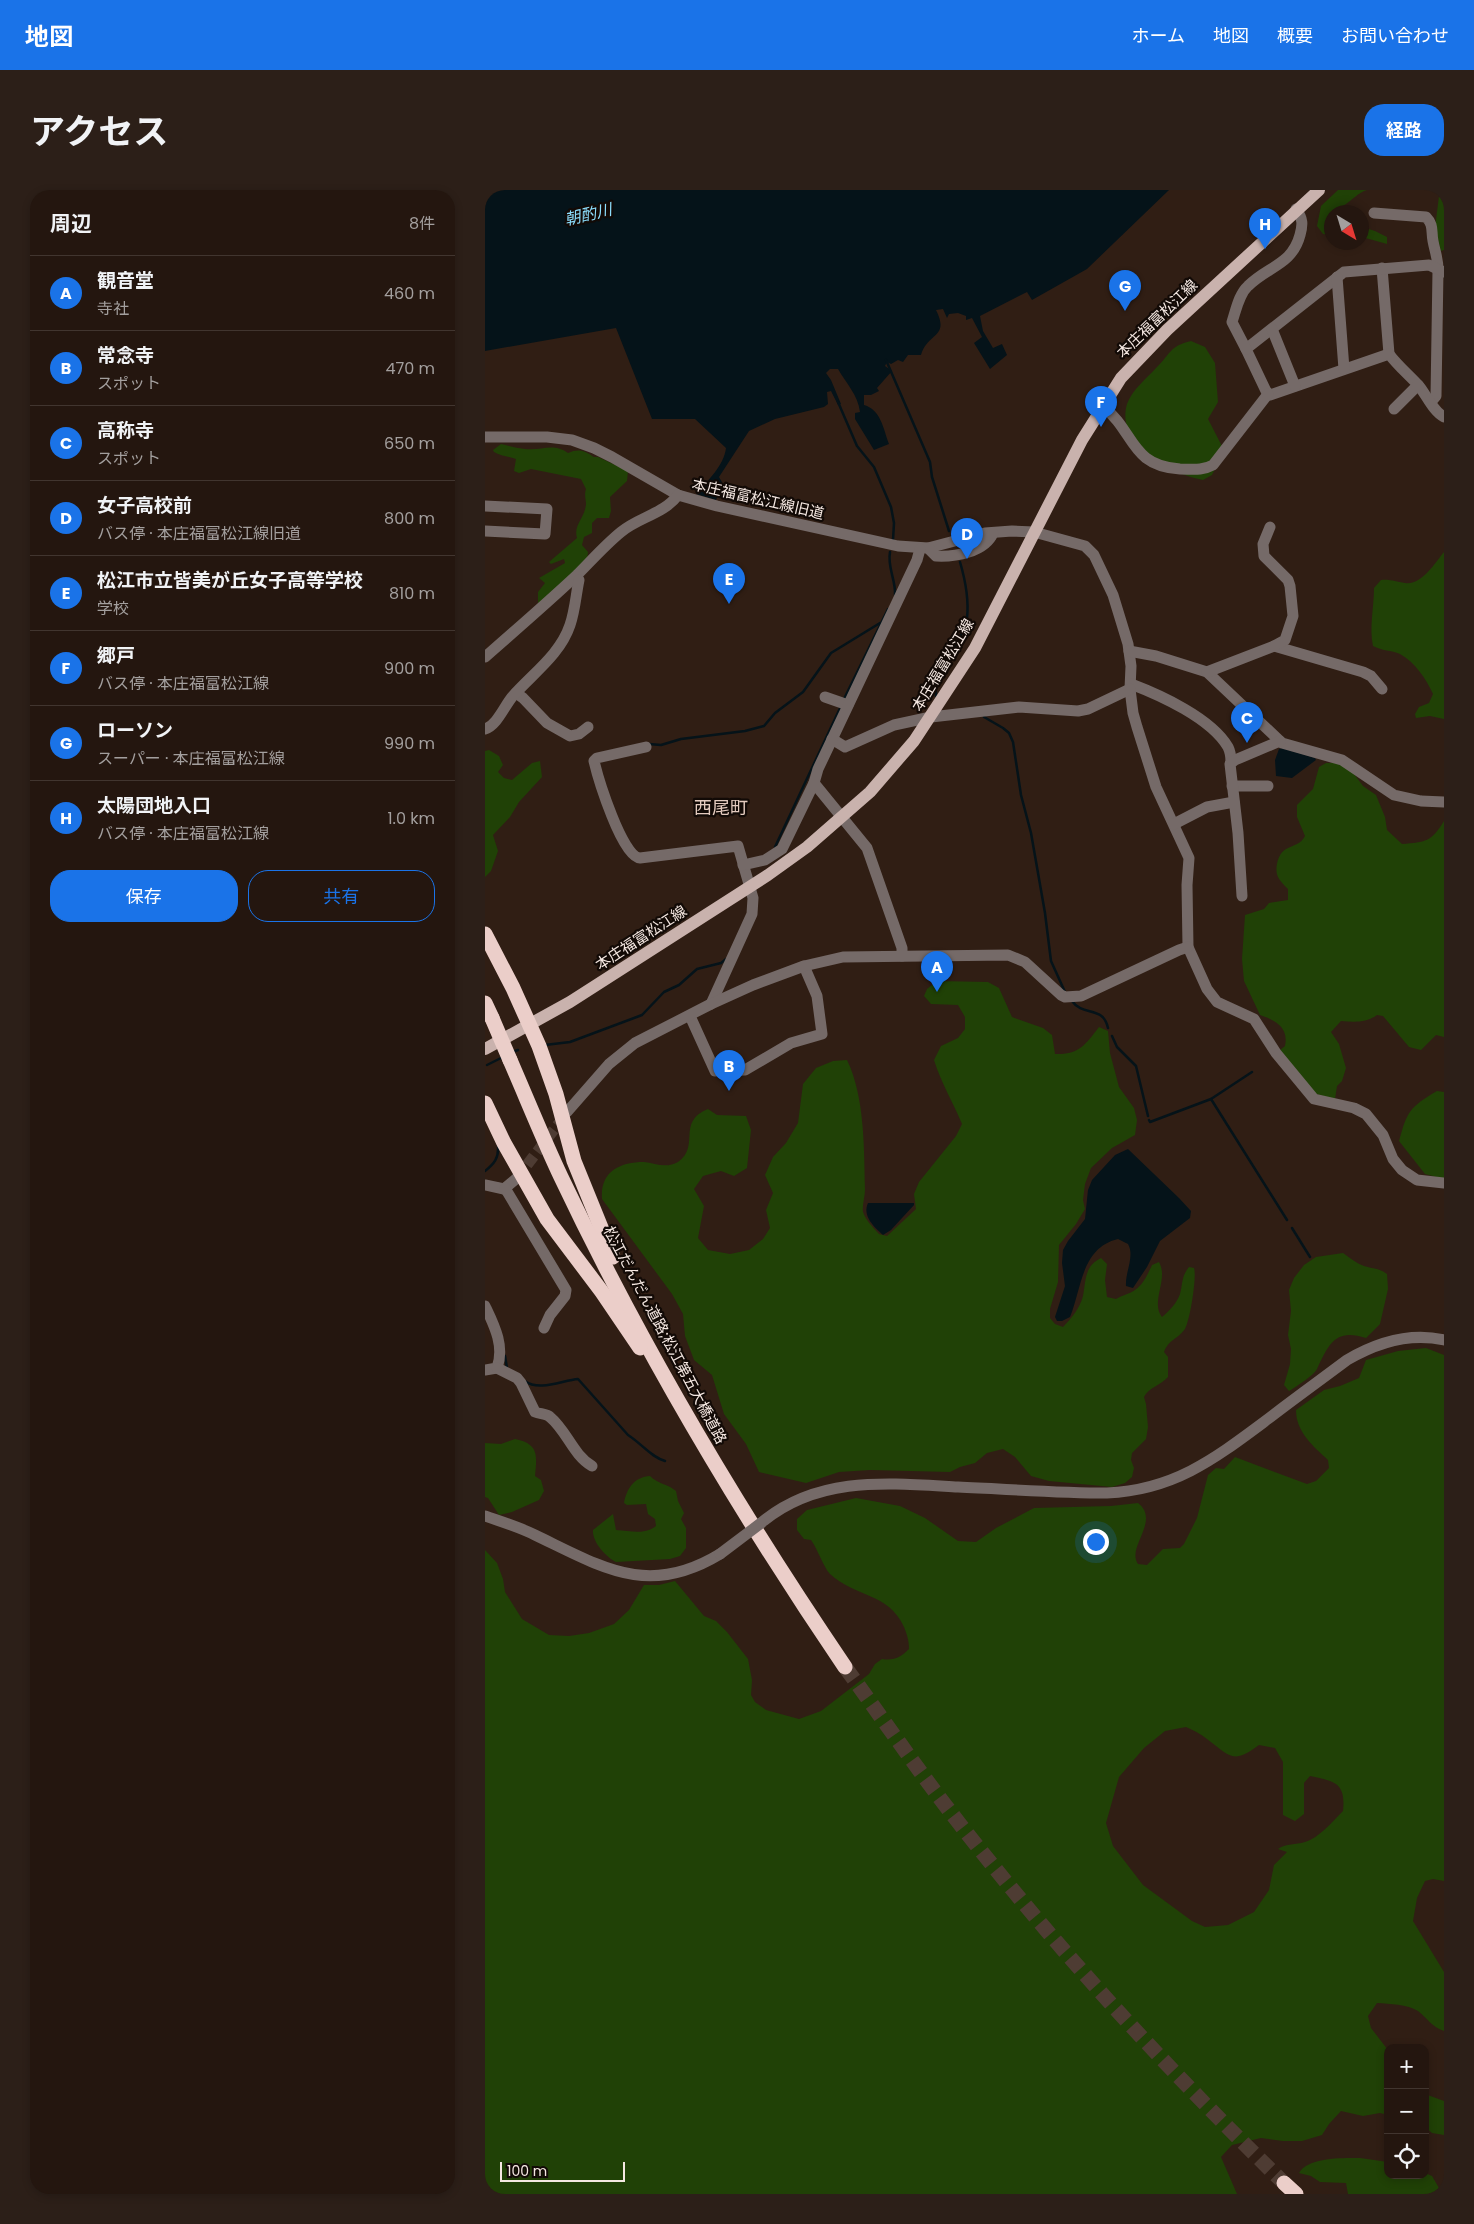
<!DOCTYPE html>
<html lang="ja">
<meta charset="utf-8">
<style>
:root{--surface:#24160f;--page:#2c1f18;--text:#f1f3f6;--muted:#a39f9e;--line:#41352f;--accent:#1a73e8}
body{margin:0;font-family:Poppins,"Noto Sans JP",sans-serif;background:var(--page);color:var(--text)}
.controls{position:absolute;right:15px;bottom:15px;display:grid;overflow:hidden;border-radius:10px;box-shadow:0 2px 8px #0003}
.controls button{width:45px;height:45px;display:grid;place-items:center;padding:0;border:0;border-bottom:1px solid var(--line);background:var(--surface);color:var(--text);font:25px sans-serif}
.compass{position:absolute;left:839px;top:15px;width:45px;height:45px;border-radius:50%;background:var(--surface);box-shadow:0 2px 8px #0003;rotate:142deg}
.scale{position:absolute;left:15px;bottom:12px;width:125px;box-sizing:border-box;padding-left:5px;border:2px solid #f5e8e2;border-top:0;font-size:14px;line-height:18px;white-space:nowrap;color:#f5e8e2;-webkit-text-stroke:4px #120a06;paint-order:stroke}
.you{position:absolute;left:610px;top:1351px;width:18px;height:18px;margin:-12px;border:4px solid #fff;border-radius:50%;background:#1a73e8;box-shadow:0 0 0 8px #1a73e833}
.badge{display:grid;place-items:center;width:32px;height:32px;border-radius:50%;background:var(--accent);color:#fff;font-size:16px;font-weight:700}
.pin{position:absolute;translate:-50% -41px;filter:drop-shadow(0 1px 2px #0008)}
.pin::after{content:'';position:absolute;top:26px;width:18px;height:15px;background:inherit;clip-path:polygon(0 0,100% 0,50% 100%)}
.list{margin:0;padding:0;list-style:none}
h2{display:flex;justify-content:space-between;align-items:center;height:65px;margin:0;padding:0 20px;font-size:21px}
h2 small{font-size:16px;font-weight:400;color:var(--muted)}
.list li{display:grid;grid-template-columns:32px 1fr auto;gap:15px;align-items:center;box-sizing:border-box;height:75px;padding:0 20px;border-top:1px solid var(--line)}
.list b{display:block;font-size:19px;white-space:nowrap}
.list p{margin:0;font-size:16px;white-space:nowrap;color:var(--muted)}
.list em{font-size:16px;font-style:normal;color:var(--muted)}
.actions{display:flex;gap:10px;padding:15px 20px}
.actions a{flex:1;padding:11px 0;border:1px solid var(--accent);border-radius:20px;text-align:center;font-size:18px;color:var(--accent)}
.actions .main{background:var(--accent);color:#fff}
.icon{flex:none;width:28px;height:28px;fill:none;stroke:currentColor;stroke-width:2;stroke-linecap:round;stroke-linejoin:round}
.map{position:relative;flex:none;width:959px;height:2004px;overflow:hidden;border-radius:20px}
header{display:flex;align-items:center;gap:30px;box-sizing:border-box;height:70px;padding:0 25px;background:var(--accent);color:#fff}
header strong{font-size:24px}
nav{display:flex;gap:28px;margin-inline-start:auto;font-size:18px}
.intro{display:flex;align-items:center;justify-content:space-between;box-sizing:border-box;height:120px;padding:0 30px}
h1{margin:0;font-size:35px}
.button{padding:12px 22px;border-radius:20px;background:var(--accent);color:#fff;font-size:18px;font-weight:700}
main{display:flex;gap:30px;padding:0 30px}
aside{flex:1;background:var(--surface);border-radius:20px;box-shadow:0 2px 8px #0003}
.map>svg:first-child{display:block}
.green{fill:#204106;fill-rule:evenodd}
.water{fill:#051319}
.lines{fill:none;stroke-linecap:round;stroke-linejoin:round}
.stream{stroke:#051319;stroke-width:2.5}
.minor-tunnel{stroke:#4e3c33;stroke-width:11;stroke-dasharray:11 5.5;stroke-linecap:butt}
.highway-tunnel{stroke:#4e3c33;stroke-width:15;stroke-dasharray:15 8;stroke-linecap:butt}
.minor{stroke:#756a68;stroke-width:11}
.major{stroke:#c9b2ad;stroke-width:12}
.highway{stroke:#ebcec9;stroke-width:15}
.minor-bridge{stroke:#756a68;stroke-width:11}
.highway-bridge{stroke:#ebcec9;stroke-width:15}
.labels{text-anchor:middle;stroke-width:4.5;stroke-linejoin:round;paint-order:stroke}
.street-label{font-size:15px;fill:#f5e8e2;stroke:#120a06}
.water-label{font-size:16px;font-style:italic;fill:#8cdefd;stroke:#120a06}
.quarter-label{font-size:18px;fill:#e4cbbf;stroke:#120a06}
</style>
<header>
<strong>地図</strong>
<nav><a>ホーム</a><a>地図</a><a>概要</a><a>お問い合わせ</a></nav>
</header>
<div class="intro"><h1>アクセス</h1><a class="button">経路</a></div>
<main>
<aside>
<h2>周辺<small>8件</small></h2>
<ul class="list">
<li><span class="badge">A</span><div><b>観音堂</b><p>寺社</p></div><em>460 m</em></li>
<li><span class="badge">B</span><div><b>常念寺</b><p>スポット</p></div><em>470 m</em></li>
<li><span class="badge">C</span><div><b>高称寺</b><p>スポット</p></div><em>650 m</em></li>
<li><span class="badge">D</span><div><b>女子高校前</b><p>バス停 · 本庄福富松江線旧道</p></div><em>800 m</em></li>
<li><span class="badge">E</span><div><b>松江市立皆美が丘女子高等学校</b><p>学校</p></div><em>810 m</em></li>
<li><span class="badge">F</span><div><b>郷戸</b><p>バス停 · 本庄福富松江線</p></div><em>900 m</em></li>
<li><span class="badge">G</span><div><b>ローソン</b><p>スーパー · 本庄福富松江線</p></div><em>990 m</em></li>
<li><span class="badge">H</span><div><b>太陽団地入口</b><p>バス停 · 本庄福富松江線</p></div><em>1.0 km</em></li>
</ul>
<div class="actions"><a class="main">保存</a><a>共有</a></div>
</aside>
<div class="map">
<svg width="959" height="2004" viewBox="0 0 959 2004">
<rect width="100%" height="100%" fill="#301e14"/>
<g class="green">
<path d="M853,0H882C874,2 866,11 858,16L857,22H846V45L838,44L832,36L836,16Z"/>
<polygon points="954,6 959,7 959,60 956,61 950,38"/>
<polygon points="877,37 890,41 902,47 902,54 877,47"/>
<path d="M706,151L720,157L730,173L733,212L723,229L739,260L727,285L718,290C686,284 630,255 642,214C647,200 661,189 671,178C686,164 684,156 706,151Z"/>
<path d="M16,254C24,256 32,258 40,259C57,261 68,252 83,263C94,258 100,261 109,267H113L143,281L142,291L125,307L126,321L124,328H112L107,333V343L99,347L97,355L103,362L102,370L53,416V402L60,393L54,388L80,373L79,369L66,374L64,372L92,348C88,335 100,328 101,314C101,309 99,305 101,299L96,289L46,279L34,283L29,281L31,269C23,266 15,266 9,262L8,260Z"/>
<path d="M959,362V529L945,526L931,528L930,524L934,517L944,513L948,504C941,489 930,472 915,464C906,460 897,461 888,456C884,438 889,417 889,398L896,390C906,389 911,392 920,393C936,396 950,373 959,362Z"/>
<polygon points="4,560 14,566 18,575 13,582 19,588 27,590 47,573 55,571 57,587 34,612 25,627 8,645 13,661 6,681 0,687 0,561"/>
<path d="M841,573H853L863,576L878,596L891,605L900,627L902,640L917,654C941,652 946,652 959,631V847L951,845L936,860L924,857L898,826L892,825C881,833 870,832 856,831L846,842L854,854L861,878L857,891L852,896L850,909L831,904L795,860L800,856C804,837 790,830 775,825L759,791L757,769L760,725L779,719L784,713L803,710V699C800,696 795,691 793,687C789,679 793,663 801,659C810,654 815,655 820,646L812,627V615L828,599L834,577Z"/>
<path d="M452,791L503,792L514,798L527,827L558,838L567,845L570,864C594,865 600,855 614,837L623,841L625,863L634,897L649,918L652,930L650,945L627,958L606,978L600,994L598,1010L600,1019L591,1034L574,1055L573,1092L565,1119V1128L570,1134L578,1137C586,1129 595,1118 598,1106C601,1091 599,1076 616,1068L622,1074L620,1090L622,1107L631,1109C637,1105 645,1104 650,1100C659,1094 663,1083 667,1075L674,1072C684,1089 665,1112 677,1127C684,1121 692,1113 695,1104C698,1093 696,1087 704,1077L709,1078C712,1087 705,1130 700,1139C693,1149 683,1150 679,1162L683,1167V1187C676,1195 663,1198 659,1207L661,1214L663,1237L661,1249L647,1263L646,1270L649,1278L647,1287L640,1293L627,1297L564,1291L546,1286L530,1267L518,1259L502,1263L490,1273L475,1277L465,1282L385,1280L354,1282L321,1293L274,1282L261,1254L239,1224L227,1185L209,1170L200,1146L198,1124L187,1104L117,1009C115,982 134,972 159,972C170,973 181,979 193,972C216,956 191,932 223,919L232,925L261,926L266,940L262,978L249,986L236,981L218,986L209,999L219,1016L213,1048L223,1060L245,1064L264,1060L278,1049L285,1038L281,1020L288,1003L280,985L288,967L301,953L313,933L318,894L331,878L348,871L362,870C380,907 379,959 380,999C380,1007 377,1015 378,1022C381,1031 388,1037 394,1044L402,1046L431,1019L429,1004L434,992L471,946L477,934C468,912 456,893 449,870L456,856L473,848L480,839V827L473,815L446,814L439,806L442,799Z"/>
<path d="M952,901L959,902V989L940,984L914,951C922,921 925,917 952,901Z"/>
<path d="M858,1063C865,1068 871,1073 879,1076C888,1079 894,1078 902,1084L903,1099L895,1134L881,1148C850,1138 844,1154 832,1179C829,1185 811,1197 804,1201L799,1195L805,1174L806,1159L803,1145L806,1121L804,1100L809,1088L819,1075L831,1067Z"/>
<path d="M941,1158L959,1165V1691L948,1689L940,1691L932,1708L928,1731L959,1782V1841C947,1837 942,1828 933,1821C922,1814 905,1814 892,1813L883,1826L886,1838L903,1860V1925L895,1923L878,1926L856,1921L844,1934L837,1945L817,1951H798L776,1948L747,1955L736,1967L752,2004H0V1360L12,1373L18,1389L20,1402L37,1429L64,1445L84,1446L104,1443L129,1434L144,1420L159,1395H174L190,1391L219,1426L231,1431L242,1442L263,1469L267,1490L266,1505L270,1512L281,1520L314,1529L336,1521L384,1484L390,1474L397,1469C409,1471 416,1467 424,1459C424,1450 422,1445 419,1437C404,1403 370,1407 345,1384C339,1378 332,1358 326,1350L319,1349L312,1340V1329L322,1320L371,1308L415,1316L440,1328L473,1351L491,1352L511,1338L549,1318L626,1316L653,1313C676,1331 641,1357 653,1374L662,1375L678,1359L695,1358L699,1354L712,1328L723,1285L731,1278L739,1279L750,1267L822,1294L831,1291L844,1278L843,1270C828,1256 811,1242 811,1220L839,1200L855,1196L874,1188L881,1170L913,1161ZM701,1537C708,1540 716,1544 722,1549C745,1566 747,1575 774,1555L790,1558L798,1572V1625L810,1631L819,1624V1593L825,1586C850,1591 861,1593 858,1621C848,1631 834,1648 820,1652C810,1655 802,1653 793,1659L802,1662L789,1675L784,1700L769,1722L743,1735L720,1737L707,1731L658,1695L628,1656L621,1633L634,1587L659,1558L680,1541Z"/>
<path d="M30,1249C54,1254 52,1265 50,1286L56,1290L59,1301L54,1310L27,1322L14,1325L3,1308L0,1307V1253L16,1254Z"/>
<path d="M165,1286C173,1294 183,1294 191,1301L193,1311L199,1323L196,1329L201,1338V1358L195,1366L185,1369L131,1372C121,1367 107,1352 108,1340L128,1324L131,1340C146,1341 160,1345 171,1336L170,1329L163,1324L161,1314L142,1315L139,1313C142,1297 150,1287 165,1286Z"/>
<polygon points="940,1904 959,1911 959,1945 947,1943 940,1937"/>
<path d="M875,1968L903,1972V1985H940V1983L947,1986L954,1998L952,2004H863L861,1993L835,1992L826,1986L814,1983C823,1967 858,1968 875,1968Z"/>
</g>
<g class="water">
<path d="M0,0H684L602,79L547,110L542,102L495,126L498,141L508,158L517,154L522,165L505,179L489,153L497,147L487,128L481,130V126L473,123L464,124L462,128L458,119L451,120C465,148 443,142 436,165H423L418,172L413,170L406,174L402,172L400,176L407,181L392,198L394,201L386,205H379V215C396,220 398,238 404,254L389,260L370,229V223L375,222C373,205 361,193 353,179H345L341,183L346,190L356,214L353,215L346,201L342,202L343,214L339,217L290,229L264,241L234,287L238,294L231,310L211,304C222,291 239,276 241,258L210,229H167L131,138L0,161Z"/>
<polygon points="797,558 830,568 831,570 807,588 791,586 790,570 794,559"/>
<path d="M643,959L694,1008L706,1021L705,1028L675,1051L662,1077L648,1098L641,1096C640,1082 650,1066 643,1054L633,1049C596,1058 597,1098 585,1127L577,1131H572L570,1127L580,1096L577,1073L578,1060L583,1051L600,1029L603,1000L607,990L630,965Z"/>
<path d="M383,1013H429V1015L406,1040L398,1045C389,1037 377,1026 383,1013Z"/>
</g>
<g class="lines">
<g class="stream">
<polyline points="401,170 445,272 447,287 464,341"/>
<polyline points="353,212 372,256 389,277 406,317 409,333 408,350"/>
<path d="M405,362C402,377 411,390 410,405"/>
<path d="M451,506L450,482C460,474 481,441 482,428C484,410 480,389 475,372"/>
<polyline points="358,511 403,419"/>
<polyline points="499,527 518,538 524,543 528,552 536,605 546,643 560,723 566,771 580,802"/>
<polyline points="164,554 176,555 196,549 260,541 279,536 290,523 318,502 346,463 395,433"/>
<polyline points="290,657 356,516"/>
<path d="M587,811C598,827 618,815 623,838"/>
<polyline points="627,846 632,857 651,876 663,926"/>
<polyline points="60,855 85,852 157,825 179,802 194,795 212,779 236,773 241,769"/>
<polyline points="27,862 33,860"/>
<polyline points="2,875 18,867"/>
<polyline points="726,909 767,882"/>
<polyline points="664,930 665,932 726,909 802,1030"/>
<path d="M0,981C9,974 14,968 13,956"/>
<polyline points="807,1038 825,1067"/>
<polyline points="20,1166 22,1178"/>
<path d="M40,1191C54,1202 78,1190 93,1189L143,1245C157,1254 166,1267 180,1271"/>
</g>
<polyline class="minor-tunnel" points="32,988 81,924"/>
<path class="highway-tunnel" d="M360,1477C398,1529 434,1582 474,1633C573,1760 683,1880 799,1993"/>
<g class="minor">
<path d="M889,23L941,27C949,35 946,41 948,51C950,62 953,68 953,80L951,206L946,212"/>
<polyline points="897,78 904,164"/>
<path d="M959,82L944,75L859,82L761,159L781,201L785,205L904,164C913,176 924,185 934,196C942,206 948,221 959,227"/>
<polyline points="852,87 859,179"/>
<polyline points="787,139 810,196"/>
<path d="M761,159L747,132C751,120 754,104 763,96C783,76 807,75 815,45C818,34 818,29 811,19"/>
<path d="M617,216C650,240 644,276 695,279C707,279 717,281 728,275L783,204"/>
<polyline points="909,219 933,195"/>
<polyline points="0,247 62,247 87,250 109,258 127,267 193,305 232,316 413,356 443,358 500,343 527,341 549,342 600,356 609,365 628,405 643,454 646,476 645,499 648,523 652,537 671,597 704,668 702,695 703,757 722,799 732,812 769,829 791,863 829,909 869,918 881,924 898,945 908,969 917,980 932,990 959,993"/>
<polyline points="0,316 62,319 60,344 0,341"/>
<path d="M443,358L451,366C470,367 500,362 508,343"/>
<polyline points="789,456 878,482 886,486 897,499"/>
<polyline points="644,461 671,466 722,482 797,553 857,570 909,605 936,611 959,612"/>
<path d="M0,467C31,440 62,413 92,385C106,371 120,355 136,342C154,327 179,324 193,305"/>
<polyline points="722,482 789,456 800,450 808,426 805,396 803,390 779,366 778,354 785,337"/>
<path d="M646,494C675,505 726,528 743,557C745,561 746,567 746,572"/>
<polyline points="31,503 38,508 62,533 85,546 94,544 103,537"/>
<polyline points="340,507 363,515"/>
<path d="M0,539C12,535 19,517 27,507C47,484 75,465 85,435C90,421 91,404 94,390"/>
<polyline points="347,549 360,557 409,535 446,527 534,517 593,521 603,519 645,499"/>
<path d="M161,557L112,568L109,571C113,588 137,667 155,668L253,656L268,708L267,724L226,814"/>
<polyline points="747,596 783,596"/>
<polyline points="689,634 722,617 749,612"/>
<polyline points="258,675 280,670 297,659 329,593"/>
<polyline points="757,706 753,643 745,574 750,570 795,551"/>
<polyline points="417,766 417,758 382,658 329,593 333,579 432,370 435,359"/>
<polyline points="205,826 230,881 260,880 306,853 337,844 332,806 319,776"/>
<polyline points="82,922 124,874 150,853 226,814 268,795 319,776 358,767 523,765 540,772 576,805 580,807 596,806 694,760 703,757"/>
<polyline points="0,995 19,999 32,988"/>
<polyline points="20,998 81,1100 80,1106 65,1125 59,1138"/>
<path d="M0,1116C9,1135 20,1156 12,1178L0,1180"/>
<path d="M12,1178L32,1188L36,1193L50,1222C55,1224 62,1224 65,1227C82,1241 88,1265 107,1276"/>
<path d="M0,1326C17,1332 34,1337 50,1345C117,1377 163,1408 235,1364"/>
<path d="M276,1333C333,1285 404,1293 473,1297C522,1299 572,1303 622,1303C688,1300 728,1270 779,1232C806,1211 834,1191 862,1170C891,1153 924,1142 959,1150"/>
</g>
<polyline class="major" points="0,859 85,812 283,685 322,657 385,602 429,551 490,458 597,250 636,188 682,140 834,0"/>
<g class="highway">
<polyline points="0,744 28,798 54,856 71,904 89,971 128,1067"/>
<polyline points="0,813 7,828"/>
<path d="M25,870C42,909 58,949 76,987C157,1158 254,1321 360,1477"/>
<polyline points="0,913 19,953 62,1029 117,1102 155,1158"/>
<polyline points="799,1993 811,2004"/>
</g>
<polyline class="minor-bridge" points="235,1364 276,1333"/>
<polyline class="highway-bridge" points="7,828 25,870"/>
</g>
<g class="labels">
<g class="street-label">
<text transform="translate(672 129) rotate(-44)" y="5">本庄福富松江線</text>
<text transform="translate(273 309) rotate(13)" y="5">本庄福富松江線旧道</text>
<text transform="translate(458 475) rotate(-59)" y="5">本庄福富松江線</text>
<text transform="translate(156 748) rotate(-33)" y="5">本庄福富松江線</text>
<text transform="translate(180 1145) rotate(62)" y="5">松江だんだん道路;松江第五大橋道路</text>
</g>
<g class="water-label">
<text transform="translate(103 24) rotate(-13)" y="6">朝酌川</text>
</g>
<g class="quarter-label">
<text x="236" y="624">西尾町</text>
</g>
</g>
</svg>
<div class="controls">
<button>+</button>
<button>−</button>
<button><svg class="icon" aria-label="locate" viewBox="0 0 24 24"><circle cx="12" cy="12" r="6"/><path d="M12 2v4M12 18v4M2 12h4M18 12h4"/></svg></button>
</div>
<svg class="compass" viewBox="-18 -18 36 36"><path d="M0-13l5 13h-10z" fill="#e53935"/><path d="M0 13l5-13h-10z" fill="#a39f9e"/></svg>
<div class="scale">100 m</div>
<div class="you"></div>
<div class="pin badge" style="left:452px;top:802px">A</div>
<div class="pin badge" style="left:244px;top:901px">B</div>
<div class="pin badge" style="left:762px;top:553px">C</div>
<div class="pin badge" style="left:482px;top:369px">D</div>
<div class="pin badge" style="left:244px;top:414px">E</div>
<div class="pin badge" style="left:616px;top:237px">F</div>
<div class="pin badge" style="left:640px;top:121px">G</div>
<div class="pin badge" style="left:780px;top:59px">H</div>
</div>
</main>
